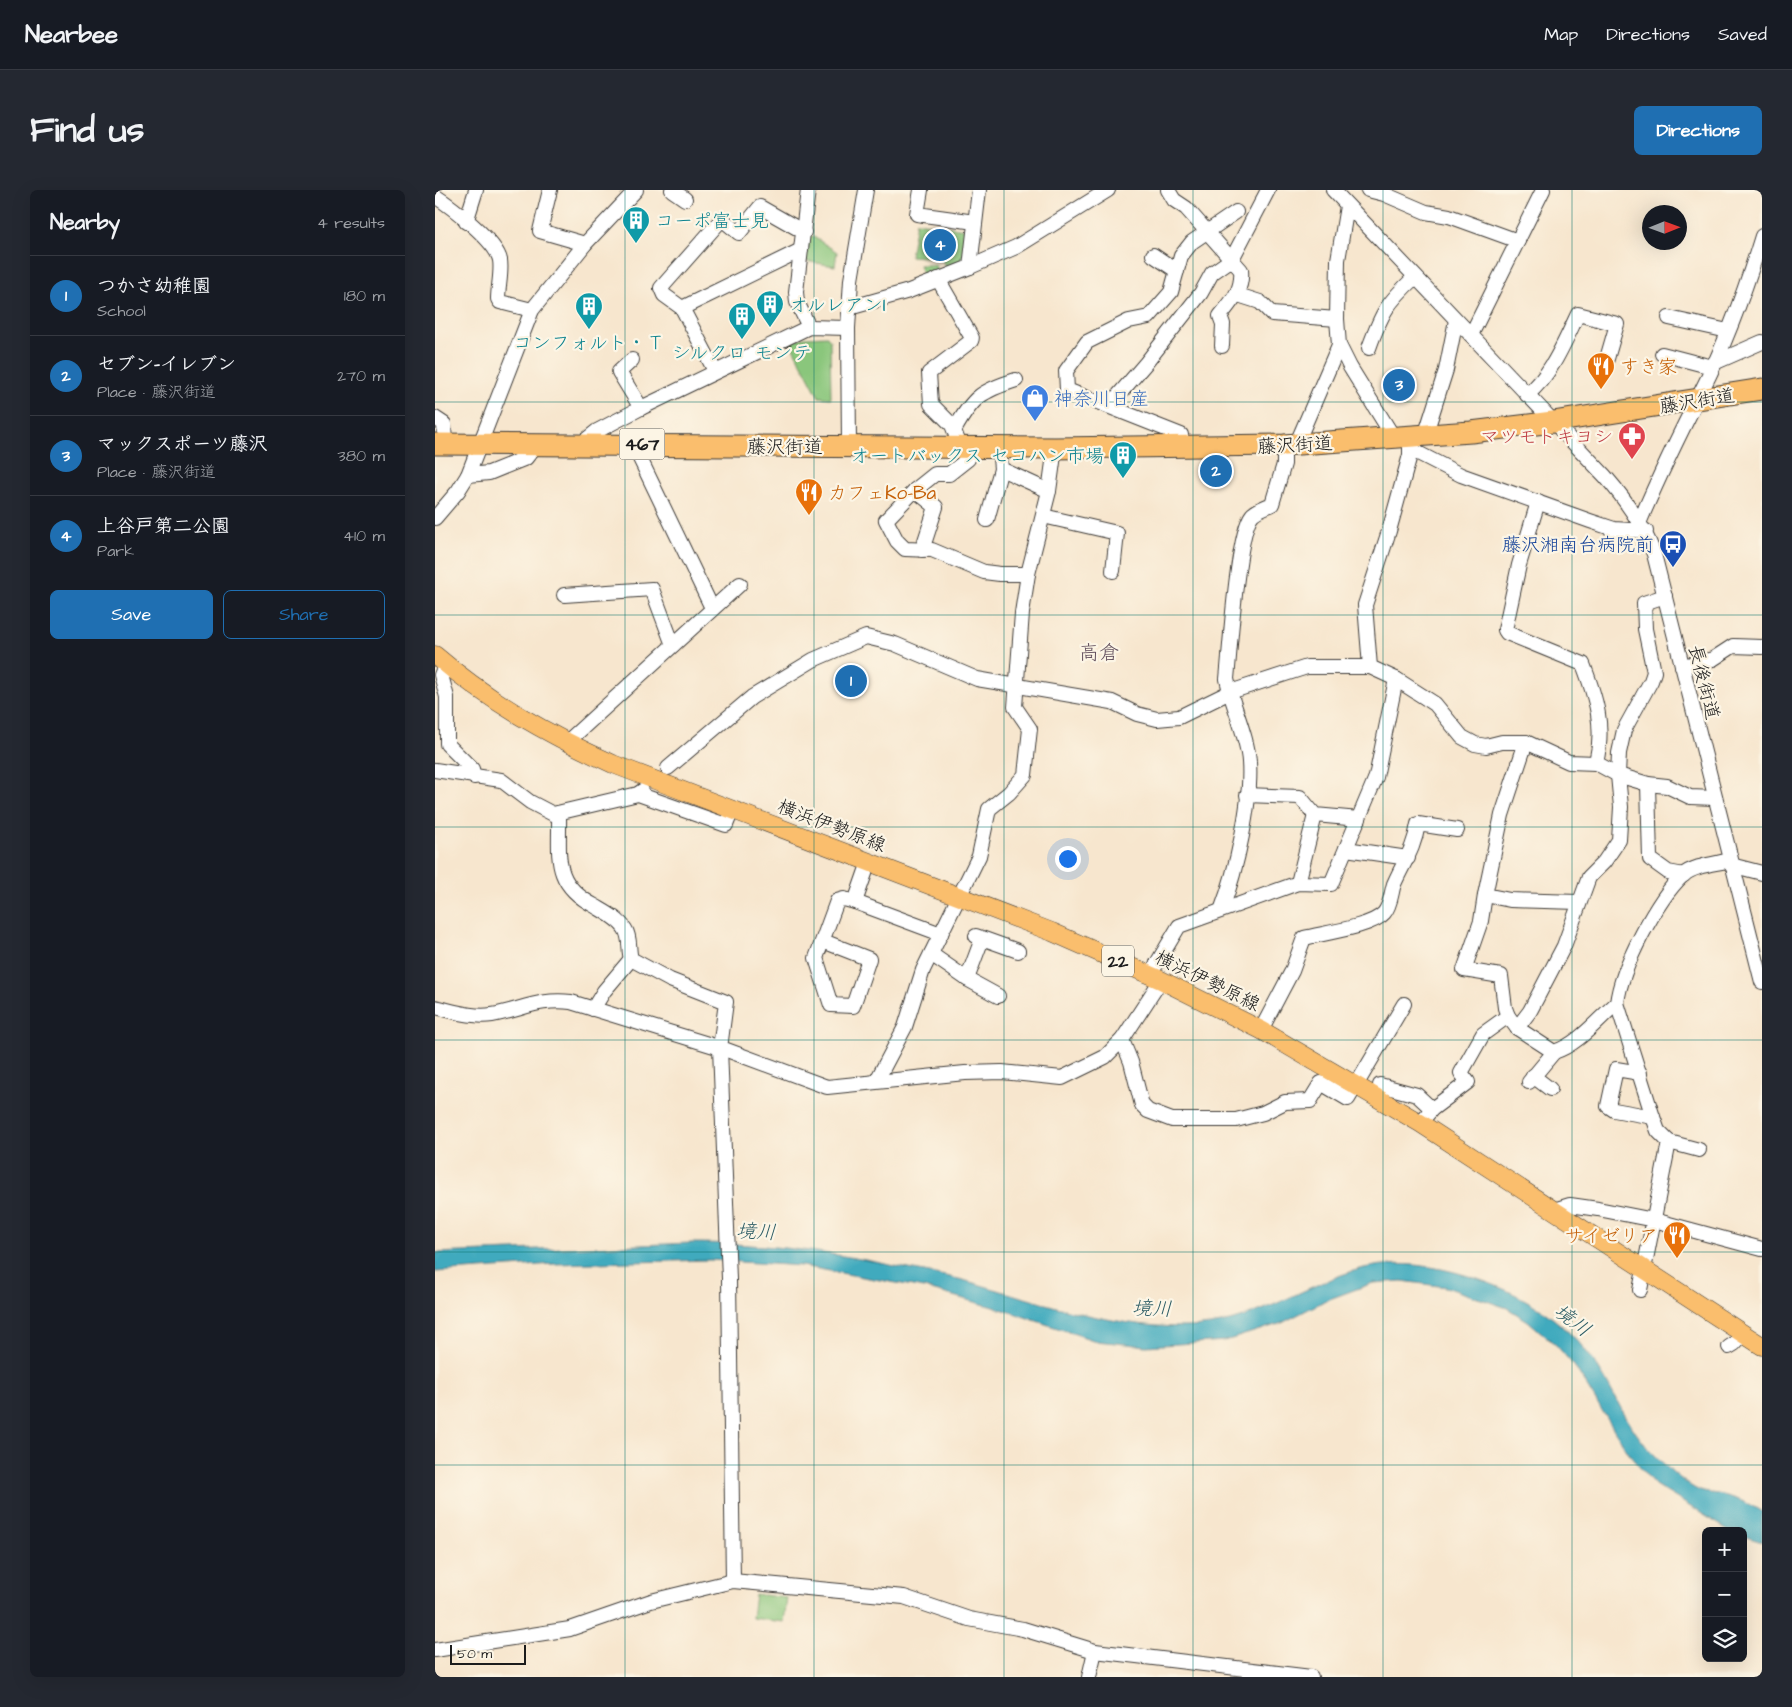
<!DOCTYPE html>
<meta charset="utf-8">
<style>
:root{--surface:#171b24;--page:#242831;--text:#f1f3f6;--muted:#9ea1a6;--line:#363941;--accent:#1f6fb2}
body{margin:0;font-family:"Architects Daughter","Klee One",sans-serif;background:var(--page);color:var(--text)}
.controls{position:absolute;right:15px;bottom:15px;display:grid;overflow:hidden;border-radius:8px;box-shadow:0 5px 20px #0002}
.controls button{width:45px;height:45px;display:grid;place-items:center;padding:0;border:0;border-bottom:1px solid var(--line);background:var(--surface);color:var(--text);font:25px sans-serif}
.compass{position:absolute;left:1207px;top:15px;width:45px;height:45px;border-radius:50%;background:var(--surface);box-shadow:0 5px 20px #0002;rotate:89deg}
.scale{position:absolute;left:15px;bottom:12px;width:76px;box-sizing:border-box;padding-left:5px;border:2px solid #1c1c1c;border-top:0;font-size:14px;line-height:18px;white-space:nowrap;color:#1c1c1c;-webkit-text-stroke:4px #fcf5e5;paint-order:stroke}
.you{position:absolute;left:632px;top:668px;width:18px;height:18px;margin:-12px;border:4px solid #fff;border-radius:50%;background:#1a73e8;box-shadow:0 0 0 8px #1a73e833}
.badge{display:grid;place-items:center;width:32px;height:32px;border-radius:50%;background:var(--accent);color:#fff;font-size:16px;font-weight:700}
.pin{position:absolute;translate:-50% -50%;border:2px solid #fff;box-shadow:0 1px 5px #0006}
.list{margin:0;padding:0;list-style:none}
h2{display:flex;justify-content:space-between;align-items:center;height:65px;margin:0;padding:0 20px;font-size:21px}
h2 small{font-size:16px;font-weight:400;color:var(--muted)}
.list li{display:grid;grid-template-columns:32px 1fr auto;gap:15px;align-items:center;box-sizing:border-box;height:80px;padding:0 20px;border-top:1px solid var(--line)}
.list b{display:block;font-size:19px;white-space:nowrap}
.list p{margin:0;font-size:16px;white-space:nowrap;color:var(--muted)}
.list em{font-size:16px;font-style:normal;color:var(--muted)}
.actions{display:flex;gap:10px;padding:15px 20px}
.actions a{flex:1;padding:11px 0;border:1px solid var(--accent);border-radius:8px;text-align:center;font-size:18px;color:var(--accent)}
.actions .main{background:var(--accent);color:#fff}
.icon{flex:none;width:28px;height:28px;fill:none;stroke:currentColor;stroke-width:2;stroke-linecap:round;stroke-linejoin:round}
.map{position:relative;flex:none;width:1327px;height:1487px;overflow:hidden;border-radius:8px}
header{display:flex;align-items:center;gap:30px;box-sizing:border-box;height:70px;padding:0 25px;background:var(--surface);border-bottom:1px solid var(--line)}
header strong{font-size:24px}
nav{display:flex;gap:28px;margin-inline-start:auto;font-size:18px}
.intro{display:flex;align-items:center;justify-content:space-between;box-sizing:border-box;height:120px;padding:0 30px}
h1{margin:0;font-size:35px}
.button{padding:12px 22px;border-radius:8px;background:var(--accent);color:#fff;font-size:18px;font-weight:700}
main{display:flex;gap:30px;padding:0 30px}
aside{flex:1;background:var(--surface);border-radius:8px;box-shadow:0 5px 20px #0002}
.map>svg:first-child{display:block}
.green{fill:#8ac67c;stroke:#53714c}
.water{fill:#3faabe;stroke:#2e636d}
.lines{fill:none;stroke-linecap:round;stroke-linejoin:round}
.minor-casing{stroke:#3d3a37;stroke-width:16}
.major-casing{stroke:#3d3a37;stroke-width:19}
.highway-casing{stroke:#3d3a37;stroke-width:23}
.minor{stroke:#fff;stroke-width:14}
.major{stroke:#fabe6d;stroke-width:18}
.highway{stroke:#fabe6d;stroke-width:21}
.grid{fill:none;stroke:#0f766e;stroke-width:1;stroke-opacity:0.55}
.labels{text-anchor:middle;stroke-width:4.5;stroke-linejoin:round;paint-order:stroke}
.shield{fill:#fcf5e5;stroke:#5f5d58;stroke-width:1}
.shield-label{font-size:18px;font-weight:bold;fill:#1c1c1c}
.culture-label{font-size:19px;fill:#0d838f;stroke:#fcf5e5;text-anchor:start}
.food-label{font-size:19px;fill:#c56008;stroke:#fcf5e5;text-anchor:start}
.shop-label{font-size:19px;fill:#366cbe;stroke:#fcf5e5;text-anchor:start}
.street-label{font-size:19px;fill:#1c1c1c;stroke:#fcf5e5}
.health-label{font-size:19px;fill:#be3a42;stroke:#fcf5e5;text-anchor:end}
.transit-label{font-size:19px;fill:#164399;stroke:#fcf5e5;text-anchor:end}
.neighbourhood-label{font-size:20px;fill:#624f5d;stroke:#fcf5e5}
.water-label{font-size:20px;font-style:italic;fill:#2c5c65;stroke:#fcf5e5}
</style>
<header>
<strong>Nearbee</strong>
<nav><a>Map</a><a>Directions</a><a>Saved</a></nav>
</header>
<div class="intro"><h1>Find us</h1><a class="button">Directions</a></div>
<main>
<aside>
<h2>Nearby<small>4 results</small></h2>
<ul class="list">
<li><span class="badge">1</span><div><b>つかさ幼稚園</b><p>School</p></div><em>180 m</em></li>
<li><span class="badge">2</span><div><b>セブン-イレブン</b><p>Place · 藤沢街道</p></div><em>270 m</em></li>
<li><span class="badge">3</span><div><b>マックスポーツ藤沢</b><p>Place · 藤沢街道</p></div><em>380 m</em></li>
<li><span class="badge">4</span><div><b>上谷戸第二公園</b><p>Park</p></div><em>410 m</em></li>
</ul>
<div class="actions"><a class="main">Save</a><a>Share</a></div>
</aside>
<div class="map">
<svg width="1327" height="1487" viewBox="0 0 1327 1487">
<rect width="100%" height="100%" fill="#fcf5e5"/>
<filter id="ink" filterUnits="userSpaceOnUse"><feTurbulence type="fractalNoise" baseFrequency=".02" numOctaves="2"/><feDisplacementMap in="SourceGraphic" scale="10" xChannelSelector="R" yChannelSelector="G"/><feConvolveMatrix kernelMatrix="1 2 1 2 8 2 1 2 1" color-interpolation-filters="sRGB"/></filter>
<filter id="wash" filterUnits="userSpaceOnUse"><feTurbulence type="fractalNoise" baseFrequency=".0096" numOctaves="4" result="noise"/><feDisplacementMap in="SourceGraphic" scale="20" xChannelSelector="R" yChannelSelector="G"/><feGaussianBlur stdDeviation="1.12" result="paint"/><feColorMatrix in="noise" values="0 0 0 0 0 0 0 0 0 0 0 0 0 0 0 0 0 1.4 0 .05"/><feComposite in="paint" operator="in"/></filter>
<g filter="url(#wash)">
<rect width="100%" height="100%" fill="#f7e6ce"/>
<g class="green">
<polygon points="481,32 531,39 534,44 531,74 514,81 505,68 475,66"/>
<polygon points="374,44 402,62 400,76 369,71"/>
<polygon points="484,75 500,75 505,84 489,90"/>
<polygon points="392,146 395,150 396,208 384,207 355,152 369,147"/>
<polygon points="320,1404 352,1408 349,1432 317,1428"/>
</g>
<path class="water" d="M256,1053C328,1053 398,1062 469,1078C488,1082 508,1085 528,1090C601,1110 671,1137 749,1137C820,1137 865,1094 929,1078C973,1068 1023,1080 1064,1097C1103,1113 1141,1142 1164,1179C1183,1209 1195,1243 1223,1268C1234,1279 1251,1295 1265,1301C1271,1303 1277,1303 1283,1304C1299,1307 1314,1313 1327,1322V1352L1308,1346V1341H1295L1220,1295L1196,1267L1140,1177L1122,1156L1093,1131L1072,1118L1011,1097L967,1091L938,1093L889,1111L847,1133L790,1151L711,1156L661,1151L569,1120L489,1098L367,1076L275,1070L120,1074L0,1082V1063Z"/>
</g>
<g filter="url(#ink)">
<g class="lines">
<g class="minor-casing">
<g id="minor">
<polyline points="115,0 105,41 150,54"/>
<polyline points="237,0 250,9"/>
<polyline points="373,0 361,102 362,112 374,137"/>
<polyline points="486,0 482,24 540,32"/>
<path d="M733,0L739,10L751,18L806,80C808,100 797,111 785,126L788,134L787,156"/>
<path d="M898,0L1170,286C1191,310 1208,334 1219,364L1327,792"/>
<polyline points="933,0 949,4 991,22 1014,26 1083,51"/>
<path d="M0,6C17,17 61,51 65,70C67,82 63,97 63,109L65,112L97,120"/>
<polyline points="31,32 41,0"/>
<polyline points="718,65 742,81"/>
<polyline points="535,77 581,57 673,0"/>
<polyline points="503,89 537,148 536,151 494,183 496,214 517,235 525,256"/>
<polyline points="803,105 825,112 837,124 902,129"/>
<polyline points="247,118 366,60"/>
<polyline points="414,118 474,101 535,77 544,0"/>
<polyline points="1234,128 1293,141"/>
<polyline points="1036,145 1108,0"/>
<polyline points="904,155 915,177 959,248"/>
<path d="M934,158C947,122 952,113 980,87"/>
<polyline points="1227,164 1277,177"/>
<polyline points="197,170 184,182 206,218"/>
<polyline points="1279,173 1327,152"/>
<polyline points="280,181 247,118 229,105 226,98 287,29 304,43 325,17 369,42"/>
<path d="M1092,205C1117,184 1129,153 1143,124L1182,134L1171,172"/>
<polyline points="674,216 711,173 766,103 777,83 797,69 833,0"/>
<polyline points="0,228 9,234 10,254"/>
<path d="M520,239C538,207 546,201 581,190"/>
<polyline points="990,246 1011,180 1021,130"/>
<polyline points="975,247 975,265 954,341 930,415 935,477 961,489 1000,514 1027,547 1040,554 1051,556 1067,552 1091,552 1134,572 1161,573 1183,585 1213,594 1232,596 1255,607 1280,608"/>
<polyline points="147,253 162,241 206,218 374,137 413,138"/>
<polyline points="198,254 277,418"/>
<path d="M849,255V274L837,314C831,317 821,320 817,325C802,343 795,460 792,489L795,502L872,477H935"/>
<polyline points="861,255 904,155 902,129 903,70 912,16"/>
<polyline points="414,256 413,138 416,90 431,0"/>
<polyline points="536,257 533,269 514,284 500,284 480,300 451,330 462,351 470,359 497,360 549,382 565,384 593,384"/>
<polyline points="976,257 981,262 1026,285 1155,331 1179,339 1211,341"/>
<polyline points="747,258 746,245 632,200 631,181 652,152 694,131 714,127 736,102 746,66 757,52 801,22"/>
<polyline points="33,285 97,120 150,54 201,0"/>
<polyline points="480,300 501,317 487,360"/>
<polyline points="614,301 620,258"/>
<path d="M1103,312L1084,375L1070,440L1072,443L1148,474C1161,508 1170,536 1161,573"/>
<polyline points="608,326 682,343 678,381"/>
<polyline points="0,328 23,301 33,285 54,283 91,268 102,254"/>
<polyline points="552,330 566,279"/>
<path d="M1205,331C1224,286 1245,243 1267,200C1292,151 1311,98 1327,46"/>
<polyline points="129,405 217,399 238,455"/>
<polyline points="11,474 6,485 12,507 12,554 37,579 39,587"/>
<polyline points="1247,476 1278,469 1298,456 1327,457"/>
<polyline points="131,553 305,394"/>
<path d="M233,578L317,507L378,470L431,447L460,454L542,489L677,512L702,524L722,529L744,527L795,502C801,523 813,551 814,572C817,611 801,682 787,718"/>
<polyline points="0,580 66,590 95,612 118,624 203,604 207,601"/>
<polyline points="1213,594 1215,669 1233,682 1249,685"/>
<polyline points="203,604 291,635 297,620"/>
<polyline points="812,605 865,607 880,625 924,629"/>
<path d="M124,623C125,666 116,693 160,716C170,722 184,729 190,739C196,748 193,759 196,769L235,790L291,812L285,858L294,1089L298,1391"/>
<polyline points="911,659 973,668"/>
<polyline points="1296,675 1327,683"/>
<polyline points="863,693 880,625"/>
<polyline points="1050,705 1067,625 1091,552"/>
<polyline points="420,712 434,672"/>
<polyline points="541,746 583,761"/>
<polyline points="388,751 434,769 418,816 396,815 381,768 402,711 409,709 420,712 506,744"/>
<polyline points="496,764 532,789 563,806"/>
<polyline points="715,785 744,736 863,693 896,694 941,587 961,489"/>
<polyline points="532,789 547,749"/>
<polyline points="1182,813 1218,927 1223,941 1234,952 1205,1100"/>
<path d="M0,817C18,821 38,828 57,825C86,820 105,808 136,812L289,859L392,897L530,883L567,882L627,888L670,867L687,850L726,790"/>
<polyline points="158,819 169,801 196,769"/>
<polyline points="1073,826 1070,818 1066,786 1029,780 1046,731 1050,705 1075,710 1144,712"/>
<path d="M1082,838L1119,862C1144,854 1162,830 1182,813C1186,778 1222,709 1248,685C1260,675 1281,674 1295,670"/>
<path d="M826,840L857,781L869,748C888,743 937,737 949,723C956,715 956,703 959,694C969,671 979,660 983,634L1022,640"/>
<polyline points="687,850 696,872 707,915 713,921 737,930 801,930 828,923 850,912 875,911 886,893 913,909 969,814"/>
<polyline points="1205,883 1181,879 1173,916 1179,920 1218,927"/>
<polyline points="1098,886 1115,899"/>
<polyline points="442,890 470,837 488,780 544,666 554,619 574,603 590,585 595,539 580,517 587,423 593,384 614,301 566,279 564,257"/>
<polyline points="1094,892 1119,862"/>
<polyline points="945,895 982,905 997,919"/>
<polyline points="985,933 997,919 1033,892 1026,883 1048,844 1073,826 1082,838 1095,821 1129,756 1154,687 1169,672 1184,650 1186,617 1183,585 1184,563 1189,540 1216,491 1219,482 1210,439 1209,413 1230,406"/>
<polyline points="1234,952 1264,960"/>
<polyline points="1119,1020 1135,1015 1163,1019 1219,1030 1327,1059"/>
<polyline points="1294,1157 1299,1154 1308,1144"/>
<polyline points="0,1460 135,1439 216,1411 298,1391 469,1407 534,1429 588,1439 660,1461 876,1487"/>
<polyline points="654,1487 660,1461"/>
</g>
</g>
<g class="major-casing">
<path id="major" d="M0,465C55,512 112,544 178,574L617,742L726,790L826,840L985,933L1327,1156"/>
</g>
<g class="highway-casing">
<polyline id="highway" points="0,254 620,258 849,255 1036,242 1118,232 1327,199"/>
</g>
<use href="#minor" class="minor"/>
<use href="#major" class="major"/>
<use href="#highway" class="highway"/>
</g>
</g>
<path class="grid" d="M190,0V1487M379,0V1487M569,0V1487M758,0V1487M948,0V1487M1137,0V1487M0,212H1327M0,425H1327M0,637H1327M0,850H1327M0,1062H1327M0,1275H1327"/>
<defs>
<g id="building-pin" transform="scale(1.4375)"><path d="M0 17L-7.5 6A9.5 9.5 0 1 1 7.5 6Z" fill="#0f9aa8" stroke="#fcf5e5"/><path d="M-4-6H4V6H1V3H-1V6H-4ZM-2.5-4.3h1.7v1.8h-1.7ZM.8-4.3h1.7v1.8H.8ZM-2.5-1h1.7V.8h-1.7ZM.8-1h1.7V.8H.8Z" fill="#fff"/></g>
<g id="restaurant-pin" transform="scale(1.4375)"><path d="M0 17L-7.5 6A9.5 9.5 0 1 1 7.5 6Z" fill="#e8710a" stroke="#fcf5e5"/><path d="M-5-6h1v4h1v-4h1v4h1v-4h1v5L-1.5 .5V6h-2V.5L-5-1ZM5-6V6H3V1.5H1.5Q1.5-4 5-6Z" fill="#fff"/></g>
<g id="shop-pin" transform="scale(1.4375)"><path d="M0 17L-7.5 6A9.5 9.5 0 1 1 7.5 6Z" fill="#3f7fe0" stroke="#fcf5e5"/><path d="M-5-2.5h2.3a2.7 3.5 0 0 1 5.4 0H5L5.5 6h-11ZM-1.5-2.5h3a1.5 2.3 0 0 0-3 0Z" fill="#fff"/></g>
<g id="pharmacy-pin" transform="scale(1.4375)"><path d="M0 17L-7.5 6A9.5 9.5 0 1 1 7.5 6Z" fill="#e0444e" stroke="#fcf5e5"/><path d="M-2-6h4v4h4v4h-4v4h-4v-4h-4v-4h4Z" fill="#fff"/></g>
<g id="bus-pin" transform="scale(1.4375)"><path d="M0 17L-7.5 6A9.5 9.5 0 1 1 7.5 6Z" fill="#1a4fb4" stroke="#fcf5e5"/><path d="M-5-6H5V4H4V6H2V4H-2V6H-4V4H-5ZM-3.5-4V0h7V-4ZM-3.5 1.2v1.5H-2V1.2ZM2 1.2v1.5H3.5V1.2Z" fill="#fff"/></g>
</defs>
<g fill-rule="evenodd">
<use href="#building-pin" x="201" y="30"/>
<use href="#building-pin" x="335" y="114"/>
<use href="#building-pin" x="154" y="116"/>
<use href="#building-pin" x="307" y="126"/>
<use href="#restaurant-pin" x="1166" y="176"/>
<use href="#shop-pin" x="600" y="208"/>
<use href="#pharmacy-pin" x="1197" y="246"/>
<use href="#building-pin" x="688" y="265"/>
<use href="#restaurant-pin" x="374" y="302"/>
<use href="#bus-pin" x="1238" y="354"/>
<use href="#restaurant-pin" x="1242" y="1045"/>
</g>
<g class="labels">
<g class="shield">
<rect x="184.5" y="238.5" width="45" height="31" rx="4"/>
<rect x="667" y="755.5" width="32" height="31" rx="4"/>
</g>
<g class="shield-label">
<text x="207" y="260">467</text>
<text x="683" y="777">22</text>
</g>
<g class="culture-label">
<text x="220" y="37">コーポ富士見</text>
<text x="354" y="121">オルレアンI</text>
<text x="154" y="159" text-anchor="middle">コンフォルト・Ｔ</text>
<text x="307" y="169" text-anchor="middle">シルクロ モンテ</text>
<text x="669" y="272" text-anchor="end">オートバックス セコハン市場</text>
</g>
<g class="food-label">
<text x="1185" y="183">すき家</text>
<text x="393" y="309">カフェKo-Ba</text>
<text x="1223" y="1052" text-anchor="end">サイゼリア</text>
</g>
<g class="shop-label">
<text x="619" y="215">神奈川日産</text>
</g>
<g class="street-label">
<text transform="translate(1262 210) rotate(-9)" y="7">藤沢街道</text>
<text transform="translate(860 254) rotate(-3)" y="7">藤沢街道</text>
<text x="350" y="263">藤沢街道</text>
<text transform="translate(1270 492) rotate(76)" y="7">長後街道</text>
<text transform="translate(397 635) rotate(21)" y="7">横浜伊勢原線</text>
<text transform="translate(773 790) rotate(26)" y="7">横浜伊勢原線</text>
</g>
<g class="health-label">
<text x="1178" y="253">マツモトキヨシ</text>
</g>
<g class="transit-label">
<text x="1219" y="361">藤沢湘南台病院前</text>
</g>
<g class="neighbourhood-label">
<text x="664" y="469">高倉</text>
</g>
<g class="water-label">
<text transform="translate(321 1041) rotate(3)" y="7">境川</text>
<text transform="translate(717 1118) rotate(2)" y="7">境川</text>
<text transform="translate(1138 1130) rotate(37)" y="7">境川</text>
</g>
</g>
</svg>
<div class="controls">
<button>+</button>
<button>−</button>
<button><svg class="icon" aria-label="layers" viewBox="0 0 24 24"><path d="M12 4l9 5-9 5-9-5zM3 14l9 5 9-5"/></svg></button>
</div>
<svg class="compass" viewBox="-18 -18 36 36"><path d="M0-13l5 13h-10z" fill="#e53935"/><path d="M0 13l5-13h-10z" fill="#9ea1a6"/></svg>
<div class="scale">50 m</div>
<div class="you"></div>
<div class="pin badge" style="left:416px;top:491px">1</div>
<div class="pin badge" style="left:781px;top:281px">2</div>
<div class="pin badge" style="left:964px;top:195px">3</div>
<div class="pin badge" style="left:505px;top:55px">4</div>
</div>
</main>
